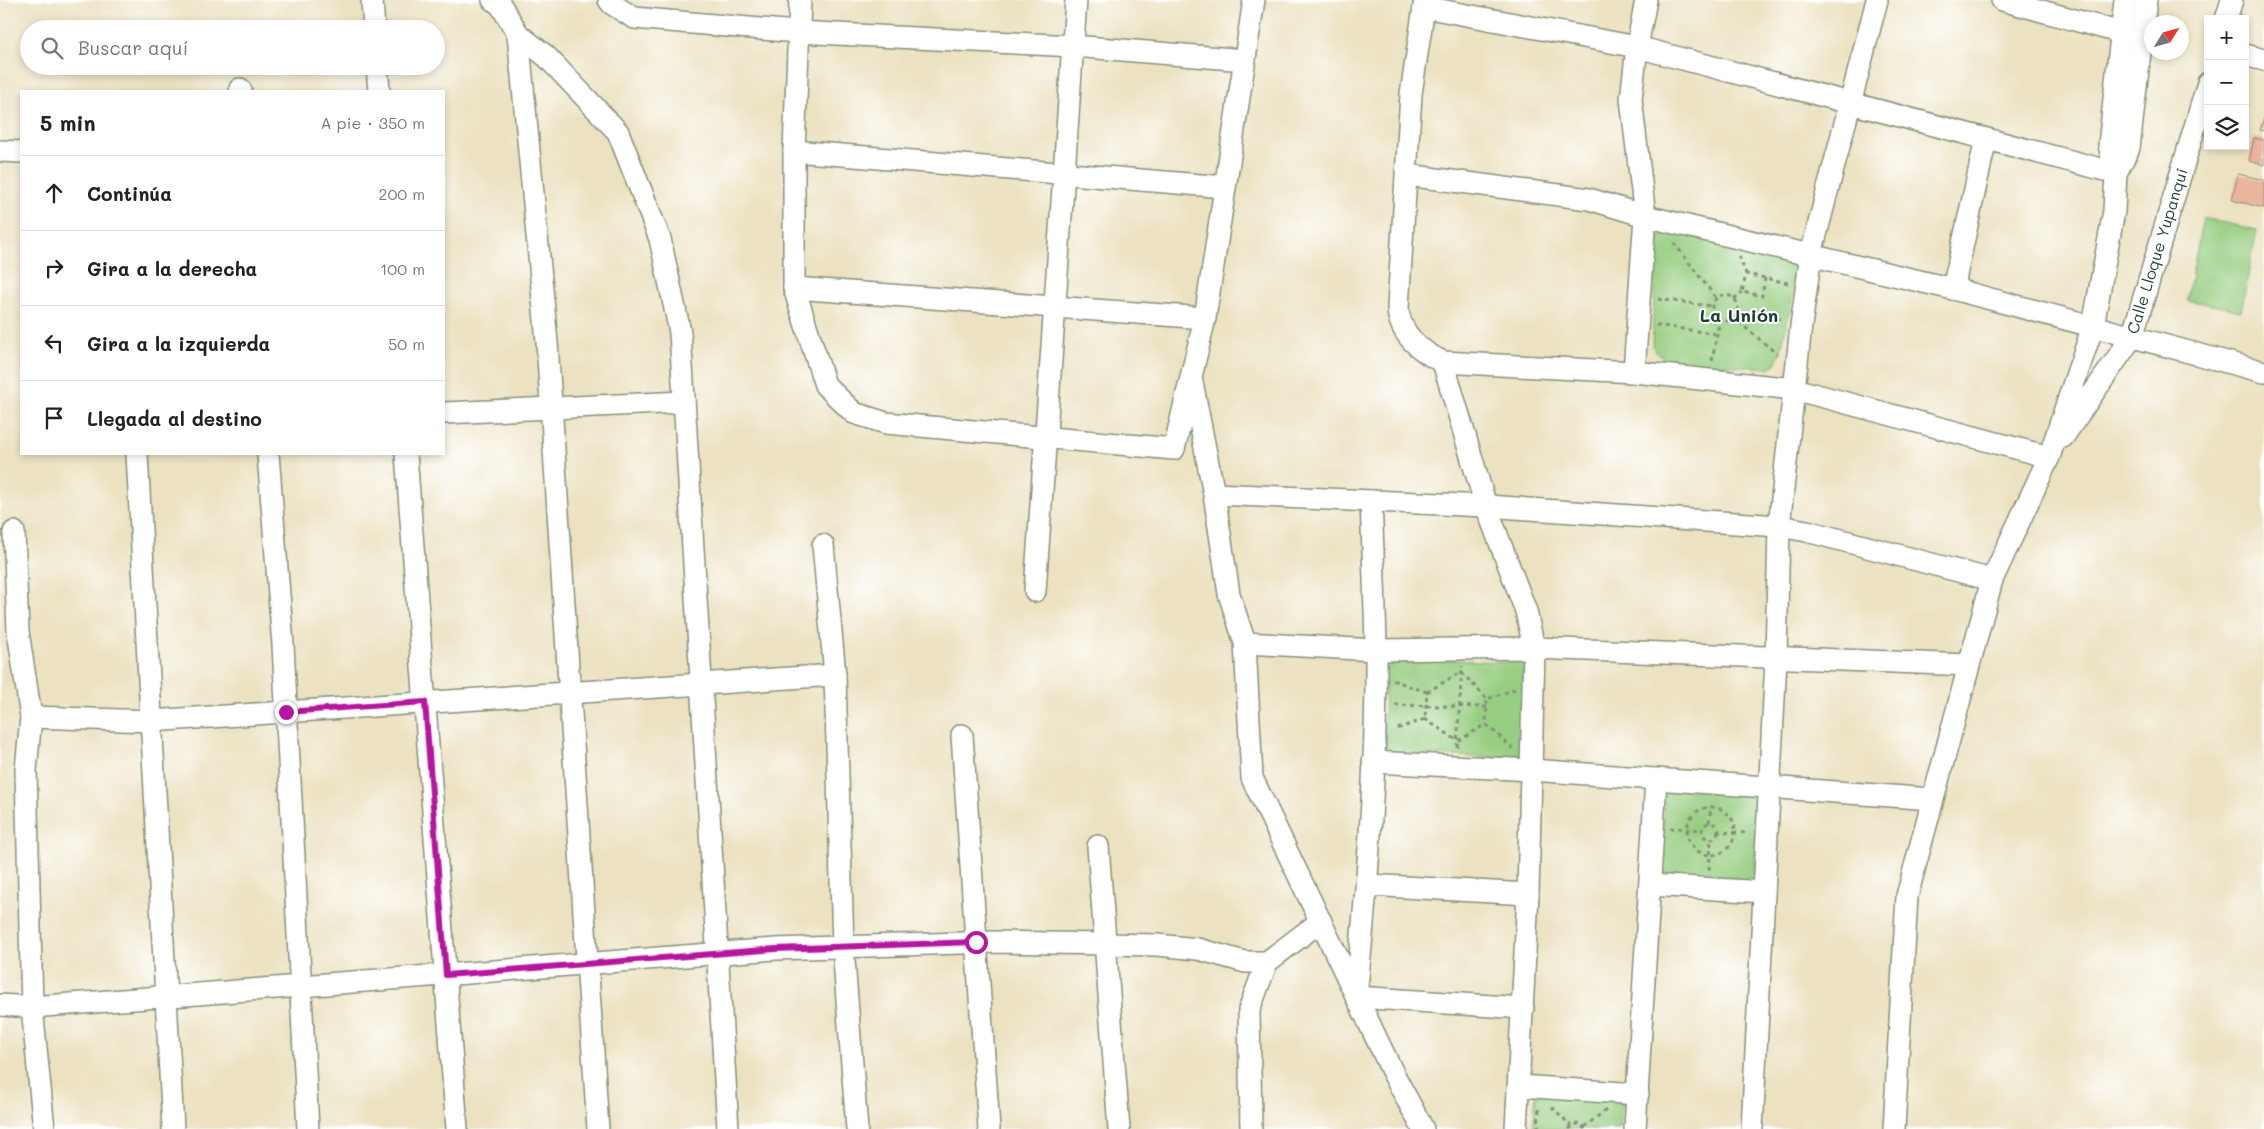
<!DOCTYPE html>
<html lang="es">
<meta charset="utf-8">
<style>
:root{--surface:#fff;--page:#f2f2f2;--text:#222;--muted:#767676;--line:#e0e0e0}
body{margin:0;font-family:Mali,sans-serif;background:var(--page);color:var(--text)}
.controls{position:absolute;right:15px;top:15px;display:grid;overflow:hidden;border-radius:0px;box-shadow:0 2px 8px #0003}
.controls button{width:45px;height:45px;display:grid;place-items:center;padding:0;border:0;border-bottom:1px solid var(--line);background:var(--surface);color:var(--text);font:25px sans-serif}
.compass{position:absolute;left:2144px;top:15px;width:45px;height:45px;border-radius:50%;background:var(--surface);box-shadow:0 2px 8px #0003;rotate:53deg}
.stop{position:absolute;width:15px;height:15px;margin:-11px;border:4px solid #b5179e;border-radius:50%;background:#fff}
.stop.end{background:#b5179e;border-color:#fff;box-shadow:0 1px 5px #0008}
.list{margin:0;padding:0;list-style:none}
h2{display:flex;justify-content:space-between;align-items:center;height:65px;margin:0;padding:0 20px;font-size:21px}
h2 small{font-size:16px;font-weight:400;color:var(--muted)}
.list li{display:grid;grid-template-columns:32px 1fr auto;gap:15px;align-items:center;box-sizing:border-box;height:75px;padding:0 20px;border-top:1px solid var(--line)}
.list b{display:block;font-size:19px;white-space:nowrap}
.list em{font-size:16px;font-style:normal;color:var(--muted)}
.icon{flex:none;width:28px;height:28px;fill:none;stroke:currentColor;stroke-width:2;stroke-linecap:round;stroke-linejoin:round}
.map{position:relative;flex:none;width:2264px;height:1129px;overflow:hidden}
.search{position:absolute;background:var(--surface);box-shadow:0 2px 8px #0003;left:20px;top:20px;width:425px;height:55px;display:flex;align-items:center;gap:12px;box-sizing:border-box;padding:0 18px;border-radius:28px;color:var(--muted);font-size:19px}
.panel{position:absolute;background:var(--surface);box-shadow:0 2px 8px #0003;left:20px;top:90px;width:425px;height:365px;border-radius:0px}
.map>svg:first-child{display:block}
.green{fill:#97ce81;stroke:#5b865a}
.building{fill:#ebb49d}
.lines{fill:none;stroke-linecap:round;stroke-linejoin:round}
.minor-casing{stroke:#86907a;stroke-width:24}
.path{stroke:#86907a;stroke-width:3;stroke-dasharray:4 4;stroke-linecap:butt}
.minor{stroke:#fff;stroke-width:21}
.route{stroke:#b5179e;stroke-width:6}
.labels{text-anchor:middle;stroke-width:4;stroke-linejoin:round;paint-order:stroke}
.street-label{font-size:16px;fill:#1f3d34;stroke:#fff}
.neighbourhood-label{font-size:18px;font-weight:bold;fill:#1f3d34;stroke:#fff}
</style>
<div class="map">
<svg width="2264" height="1129" viewBox="0 0 2264 1129">
<rect width="100%" height="100%" fill="#fff"/>
<filter id="ink" filterUnits="userSpaceOnUse"><feTurbulence type="fractalNoise" baseFrequency=".02" numOctaves="2"/><feDisplacementMap in="SourceGraphic" scale="10" xChannelSelector="R" yChannelSelector="G"/><feConvolveMatrix kernelMatrix="1 2 1 2 8 2 1 2 1" color-interpolation-filters="sRGB"/></filter>
<filter id="wash" filterUnits="userSpaceOnUse"><feTurbulence type="fractalNoise" baseFrequency=".0096" numOctaves="4" result="noise"/><feDisplacementMap in="SourceGraphic" scale="20" xChannelSelector="R" yChannelSelector="G"/><feGaussianBlur stdDeviation="1.12" result="paint"/><feColorMatrix in="noise" values="0 0 0 0 0 0 0 0 0 0 0 0 0 0 0 0 0 1.4 0 .05"/><feComposite in="paint" operator="in"/></filter>
<g filter="url(#wash)">
<rect width="100%" height="100%" fill="#ece2c1"/>
<g class="green">
<polygon points="2203,218 2257,230 2241,311 2187,300"/>
<polygon points="1669,231 1796,261 1799,267 1780,355 1774,365 1769,368 1666,362 1652,346 1656,244 1658,238"/>
<polygon points="1386,657 1527,663 1524,759 1383,753"/>
<polygon points="1665,788 1760,794 1754,880 1659,873"/>
<polygon points="1536,1091 1623,1098 1620,1129 1533,1129"/>
</g>
<g id="blocks">
<g class="building">
<polygon points="2264,118 2264,131 2260,130"/>
<polygon points="2254,138 2264,140 2264,165 2249,161"/>
<polygon points="2238,174 2264,180 2264,208 2232,200"/>
</g>
</g>
</g>
<g filter="url(#ink)">
<use href="#blocks" fill-opacity="0" stroke="#86907a" stroke-width="1"/>
<g class="lines">
<g class="minor-casing">
<g id="minor">
<polyline points="372,0 374,29"/>
<polyline points="493,0 500,4 518,34 547,57 618,132 660,239 680,332 728,1129"/>
<polyline points="609,0 612,4 634,18 797,32 1073,46 1245,60"/>
<polyline points="800,0 794,151 794,288 825,385 854,413 886,423 1174,449 1205,318 1254,0"/>
<path d="M1425,0L1411,94L1398,308C1399,334 1421,352 1443,362L1634,372L1794,389L2049,457"/>
<polyline points="2002,0 2122,33"/>
<polyline points="1424,7 1637,47 2116,173"/>
<polyline points="2226,19 2232,0"/>
<polyline points="518,34 547,342 598,1129"/>
<polyline points="2245,55 2264,60"/>
<polyline points="377,66 379,91"/>
<polyline points="240,89 241,91"/>
<polyline points="0,151 21,152"/>
<polyline points="794,151 1225,187"/>
<polyline points="2116,173 2129,148 2146,0"/>
<polyline points="1407,175 1589,199 1645,216 1953,289 2264,372"/>
<polyline points="794,288 1205,318"/>
<polyline points="1953,289 1986,139"/>
<polyline points="1443,362 1486,506 1526,611 1534,648 1528,894 1516,1129"/>
<polyline points="1634,372 1645,216 1631,99 1637,47 1646,0"/>
<polyline points="1192,382 1214,494 1229,594 1245,643 1252,778 1392,1071 1423,1129"/>
<polyline points="444,413 684,402"/>
<polyline points="2063,437 2132,337 2208,83"/>
<polyline points="137,454 173,1129"/>
<polyline points="268,454 283,645 308,1129"/>
<polyline points="406,454 457,1129"/>
<polyline points="1214,494 1486,506 1779,526 1807,531 1992,580"/>
<path d="M1371,501C1373,550 1375,599 1376,649C1377,765 1368,881 1356,997L1523,1008"/>
<polyline points="14,532 18,631 31,717 26,770 32,1007 44,1129"/>
<polyline points="823,545 835,675 843,947 857,1129"/>
<polyline points="1035,591 1076,0"/>
<polyline points="1245,643 1376,650 1534,648 1969,665"/>
<polyline points="31,717 151,721 835,675"/>
<polyline points="962,735 989,1129"/>
<polyline points="1373,762 1532,770 1932,799"/>
<polyline points="1098,846 1119,1129"/>
<polyline points="1368,885 1528,894"/>
<polyline points="1650,885 1764,892"/>
<polyline points="0,1005 32,1007 775,949 993,942 1157,945 1198,949 1245,962 1267,962 1321,921"/>
<polyline points="1519,1086 1638,1094"/>
<polyline points="1251,1129 1249,1010 1267,962"/>
<polyline points="1635,1129 1656,779"/>
<polyline points="1752,1129 1776,659 1779,526 1801,326 1811,254 1877,0"/>
<polyline points="1894,1129 1907,896 1992,580 2049,457 2093,326 2114,211 2116,173 2109,145 2125,0"/>
</g>
</g>
<g class="path">
<polyline points="1674,243 1716,298"/>
<polyline points="1739,256 1746,274"/>
<polyline points="1765,278 1762,296 1742,292 1746,274 1788,283"/>
<circle cx="1725" cy="308" r="13"/>
<polyline points="1658,299 1712,306"/>
<polyline points="1734,299 1742,292"/>
<polyline points="1737,312 1783,319"/>
<polyline points="1733,317 1777,354"/>
<polyline points="1656,325 1717,334"/>
<polyline points="1712,361 1720,319"/>
<polyline points="1393,680 1427,692 1425,719 1394,730"/>
<polyline points="1427,692 1461,672 1487,699"/>
<polyline points="1395,705 1487,707"/>
<polyline points="1425,719 1458,741 1486,724"/>
<polyline points="1457,747 1462,666"/>
<polyline points="1513,749 1486,724 1487,699 1515,689"/>
<circle cx="1711" cy="831" r="24"/>
<polyline points="1709,823 1711,806"/>
<circle cx="1710" cy="831" r="8"/>
<polyline points="1670,828 1702,830"/>
<polyline points="1717,832 1749,833"/>
<polyline points="1709,870 1711,839"/>
<polyline points="1552,1107 1571,1126"/>
<polyline points="1584,1127 1606,1110"/>
<polyline points="1538,1129 1539,1106"/>
<polyline points="1569,1129 1575,1124 1580,1124 1585,1129"/>
</g>
<use href="#minor" class="minor"/>
</g>
</g>
<g class="lines" filter="url(#ink)">
<polyline class="route" points="286,712 425,702 446,975 775,949 976,942"/>
</g>
<g class="labels">
<g class="street-label">
<text transform="translate(2157 251) rotate(-73)" y="6">Calle Lloque Yupanqui</text>
</g>
<g class="neighbourhood-label">
<text x="1739" y="322">La Unión</text>
</g>
</g>
</svg>
<div class="controls">
<button>+</button>
<button>−</button>
<button><svg class="icon" aria-label="layers" viewBox="0 0 24 24"><path d="M12 4l9 5-9 5-9-5zM3 14l9 5 9-5"/></svg></button>
</div>
<svg class="compass" viewBox="-18 -18 36 36"><path d="M0-13l5 13h-10z" fill="#e53935"/><path d="M0 13l5-13h-10z" fill="#767676"/></svg>
<div class="stop" style="left:976px;top:942px"></div>
<div class="stop end" style="left:286px;top:712px"></div>
<div class="search"><svg class="icon" aria-label="search" viewBox="0 0 24 24"><circle cx="10" cy="10" r="6"/><path d="M15 15l6 6"/></svg>Buscar aquí</div>
<section class="panel">
<h2>5 min<small>A pie · 350 m</small></h2>
<ul class="list">
<li><svg class="icon" aria-label="ahead" viewBox="0 0 24 24"><path d="M12 20V5M6 11l6-6 6 6"/></svg><div><b>Continúa</b></div><em>200 m</em></li>
<li><svg class="icon" aria-label="right" viewBox="0 0 24 24"><path d="M7 20v-9h11M14 6l5 5-5 5"/></svg><div><b>Gira a la derecha</b></div><em>100 m</em></li>
<li><svg class="icon" aria-label="left" viewBox="0 0 24 24"><path d="M17 20v-9H6M10 6l-5 5 5 5"/></svg><div><b>Gira a la izquierda</b></div><em>50 m</em></li>
<li><svg class="icon" aria-label="arrive" viewBox="0 0 24 24"><path d="M6 21V4h12l-3 4 3 4H6"/></svg><div><b>Llegada al destino</b></div></li>
</ul>
</section>
</div>
